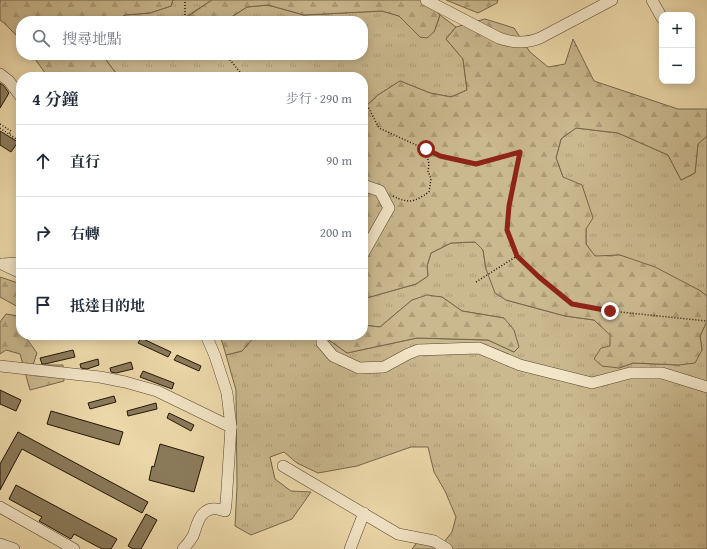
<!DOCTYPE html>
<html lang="zh-TW">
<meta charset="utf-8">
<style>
:root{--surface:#fff;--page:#f6f6f7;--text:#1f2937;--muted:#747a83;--line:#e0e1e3}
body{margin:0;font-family:"Gentium Book Plus","Noto Serif TC",serif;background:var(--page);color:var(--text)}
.controls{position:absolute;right:12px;top:12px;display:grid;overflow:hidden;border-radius:8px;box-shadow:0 2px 10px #0003}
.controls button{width:36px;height:36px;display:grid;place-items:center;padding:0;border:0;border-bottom:1px solid var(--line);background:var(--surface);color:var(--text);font:20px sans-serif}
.stop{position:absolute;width:12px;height:12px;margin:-9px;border:3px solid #8f2418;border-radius:50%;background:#fff}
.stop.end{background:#8f2418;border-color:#fff;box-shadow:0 1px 4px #0008}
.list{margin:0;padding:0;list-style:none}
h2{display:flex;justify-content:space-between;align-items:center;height:52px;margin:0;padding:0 16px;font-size:17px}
h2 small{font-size:13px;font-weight:400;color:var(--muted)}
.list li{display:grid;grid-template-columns:26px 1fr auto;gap:12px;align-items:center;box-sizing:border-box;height:72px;padding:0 16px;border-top:1px solid var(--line)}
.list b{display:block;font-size:15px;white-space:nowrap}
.list em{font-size:13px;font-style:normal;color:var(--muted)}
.icon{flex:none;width:22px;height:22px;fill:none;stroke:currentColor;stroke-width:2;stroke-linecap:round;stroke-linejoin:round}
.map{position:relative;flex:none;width:707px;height:549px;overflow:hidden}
.search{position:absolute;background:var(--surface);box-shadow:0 2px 10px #0003;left:16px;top:16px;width:352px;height:44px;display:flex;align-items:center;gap:10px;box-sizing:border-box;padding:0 14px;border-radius:16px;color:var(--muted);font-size:15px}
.panel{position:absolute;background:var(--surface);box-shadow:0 2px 10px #0003;left:16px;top:72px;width:352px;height:268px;border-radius:16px}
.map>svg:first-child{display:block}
.grass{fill:url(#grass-tufts);stroke:#76664a}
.forest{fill:url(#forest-firs);stroke:#76664a}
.building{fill:#8b7b5b;stroke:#211505}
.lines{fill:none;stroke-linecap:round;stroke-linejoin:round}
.minor-casing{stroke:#54462e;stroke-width:12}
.path{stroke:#211505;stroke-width:1.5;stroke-dasharray:1 2;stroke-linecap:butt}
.minor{stroke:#f3e6c8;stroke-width:11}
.route{stroke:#8f2418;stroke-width:5}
</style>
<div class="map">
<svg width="707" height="549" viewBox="0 0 707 549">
<defs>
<pattern id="grass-tufts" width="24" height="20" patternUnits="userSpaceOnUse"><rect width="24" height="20" fill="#cab88e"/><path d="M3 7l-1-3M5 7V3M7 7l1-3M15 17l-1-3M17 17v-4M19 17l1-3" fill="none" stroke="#ad9d79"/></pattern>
<pattern id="forest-firs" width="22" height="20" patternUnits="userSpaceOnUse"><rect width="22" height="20" fill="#cab88e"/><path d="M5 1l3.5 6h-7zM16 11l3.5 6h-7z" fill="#ad9d79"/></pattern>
</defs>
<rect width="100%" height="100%" fill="#edd9aa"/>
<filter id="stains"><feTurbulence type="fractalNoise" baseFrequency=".005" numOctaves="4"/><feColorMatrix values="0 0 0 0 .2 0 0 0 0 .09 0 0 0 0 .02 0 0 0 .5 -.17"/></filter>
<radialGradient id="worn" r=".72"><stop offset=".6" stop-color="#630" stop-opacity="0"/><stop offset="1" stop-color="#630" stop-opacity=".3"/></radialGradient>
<g class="grass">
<polygon points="173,0 212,0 184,18 184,21 115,21 125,15 150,13 171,6"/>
<polygon points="268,5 304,15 382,11 399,16 420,37 434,32 440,15 456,27 446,39 463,59 467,90 451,97 430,93 400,81 378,95 363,109 363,77 119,77 102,55 363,55 363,21 225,21 247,7"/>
<polygon points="576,128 618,133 668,155 681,180 695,173 698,143 707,136 707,296 699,290 620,255 595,257 586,244 586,229 563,177 556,158 561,139"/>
<polygon points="475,242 483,250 486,269 506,300 565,316 594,320 611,335 610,346 619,368 633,363 679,365 702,350 700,336 707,321 707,549 412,549 418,541 444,542 452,532 456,517 445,491 434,472 428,447 411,447 357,466 318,473 297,463 284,452 270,457 275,479 291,491 311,492 292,519 251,535 235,526 237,486 236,390 226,355 242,351 256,335 322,335 347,353 417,338 488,340 514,352 504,318 462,311 442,297 412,300 380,327 363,325 363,299 416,284 428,276 427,266 431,253 451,243"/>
</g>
<g class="forest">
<polygon points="1,0 173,0 171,6 150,13 125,15 115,21 21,21 21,40 4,23 0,20 0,2"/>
<polygon points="212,0 422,0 426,2 440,15 434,32 427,38 420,37 399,16 382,11 304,15 268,5 247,7 225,21 184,21 184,19"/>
<polygon points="446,0 498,0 497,3 478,13"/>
<polygon points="485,19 514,28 530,52 548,67 565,64 573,39 594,81 678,109 707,109 707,136 698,144 695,173 681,180 668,155 618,133 576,128 561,139 556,158 563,177 582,185 593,218 586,229 586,244 595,256 620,255 655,267 699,290 707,296 707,321 700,336 702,350 695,363 679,365 633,363 619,368 602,366 594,359 601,348 610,346 610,335 594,320 565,316 506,300 495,293 486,269 483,250 475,242 451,243 431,253 427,266 428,276 416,284 363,299 363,109 378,95 400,81 430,93 451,97 467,90 463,59 446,39 456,27"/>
<polygon points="32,55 102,55 119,77 48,77"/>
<polygon points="0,277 18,283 21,287 20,308 0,297"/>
<polygon points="427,295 442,297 462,311 504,318 514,330 519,347 514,352 488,340 417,338 347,353 322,335 363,335 363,325 380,327 412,300"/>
<polygon points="6,314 19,316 21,324 21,335 24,335 37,353 33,365 63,365 64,381 30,390 20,354 6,350 0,354 0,322"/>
<polygon points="220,335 256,335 242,351 226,355"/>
</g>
<g class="building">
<polygon points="0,83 4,86 9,93 0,108"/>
<polygon points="0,131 18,142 11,152 0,145"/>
<polygon points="141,338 171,352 168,357 138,343"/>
<polygon points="73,350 75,357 45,364 42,364 40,358"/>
<polygon points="177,355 201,366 199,371 174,360"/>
<polygon points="98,359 99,365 87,369 81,368 80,364"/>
<polygon points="131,362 133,369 116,373 111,372 110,368"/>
<polygon points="143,371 174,383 172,389 140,377"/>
<polygon points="0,390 21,400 16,411 0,404"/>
<polygon points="114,396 116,402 90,409 88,403"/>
<polygon points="156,403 157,409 128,416 127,411"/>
<polygon points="51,411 123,432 119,445 47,424"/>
<polygon points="169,413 194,425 191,431 167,418"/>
<polygon points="18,432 148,502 142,513 22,449 0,490 0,464"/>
<polygon points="160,444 204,457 194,492 149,480 152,466 154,467"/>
<polygon points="16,485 117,539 111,549 102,549 74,534 71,539 39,521 42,517 9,499"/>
<polygon points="146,514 157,520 141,549 133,549 128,546"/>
</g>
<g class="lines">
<g class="minor-casing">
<g id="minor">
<path d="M426,0L499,38C513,43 526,44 540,38L612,0"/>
<polyline points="652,0 662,18"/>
<polyline points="0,74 9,81 21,97"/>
<polyline points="363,185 380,191 389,208 363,254"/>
<polyline points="2,264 21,273"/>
<polyline points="3,264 16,263 21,264"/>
<polyline points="322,335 322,343 333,356 359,368 384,367 408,354 418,350 479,348 520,365 592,383 630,373 662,373 707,387"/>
<polyline points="0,366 100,377 125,382 157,391 231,427"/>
<polyline points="283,466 398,534 434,541 447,549"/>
<polyline points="0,507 74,549"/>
<polyline points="0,544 14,549"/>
<path d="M183,549C187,545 190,541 193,536C197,526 199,511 212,509C216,508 221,510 225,511L226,504L231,427L227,393L215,356L206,335"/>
<polyline points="350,549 364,513"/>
</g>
</g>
<g class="path">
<polyline points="185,21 185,0"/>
<polyline points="226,55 244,77"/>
<polyline points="363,97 379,128 440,156 475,164 520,152 509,206 507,230 517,256 539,277 572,304 610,311 707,321"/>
<polyline points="0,124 11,131 9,134"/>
<polyline points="0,128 19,141"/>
<path d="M393,196C409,204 414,202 429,192L431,179L428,171L429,164L426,150"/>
<polyline points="476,282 517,256"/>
</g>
<use href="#minor" class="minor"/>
</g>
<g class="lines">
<polyline class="route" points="426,149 440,156 476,164 520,152 509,206 507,230 517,256 539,277 572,304 610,311"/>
</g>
<rect width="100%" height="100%" filter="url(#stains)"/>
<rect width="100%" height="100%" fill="url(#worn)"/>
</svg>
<div class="controls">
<button>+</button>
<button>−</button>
</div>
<div class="stop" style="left:426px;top:149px"></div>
<div class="stop end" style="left:610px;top:311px"></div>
<div class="search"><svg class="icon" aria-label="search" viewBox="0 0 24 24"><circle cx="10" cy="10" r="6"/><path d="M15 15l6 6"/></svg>搜尋地點</div>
<section class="panel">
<h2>4 分鐘<small>步行 · 290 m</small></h2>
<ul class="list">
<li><svg class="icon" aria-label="ahead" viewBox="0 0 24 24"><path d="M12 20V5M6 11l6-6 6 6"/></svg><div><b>直行</b></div><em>90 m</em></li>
<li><svg class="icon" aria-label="right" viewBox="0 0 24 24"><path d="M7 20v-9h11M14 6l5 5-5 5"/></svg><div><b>右轉</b></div><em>200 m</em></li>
<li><svg class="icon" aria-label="arrive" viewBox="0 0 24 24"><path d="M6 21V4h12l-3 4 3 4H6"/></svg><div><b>抵達目的地</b></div></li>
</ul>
</section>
</div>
